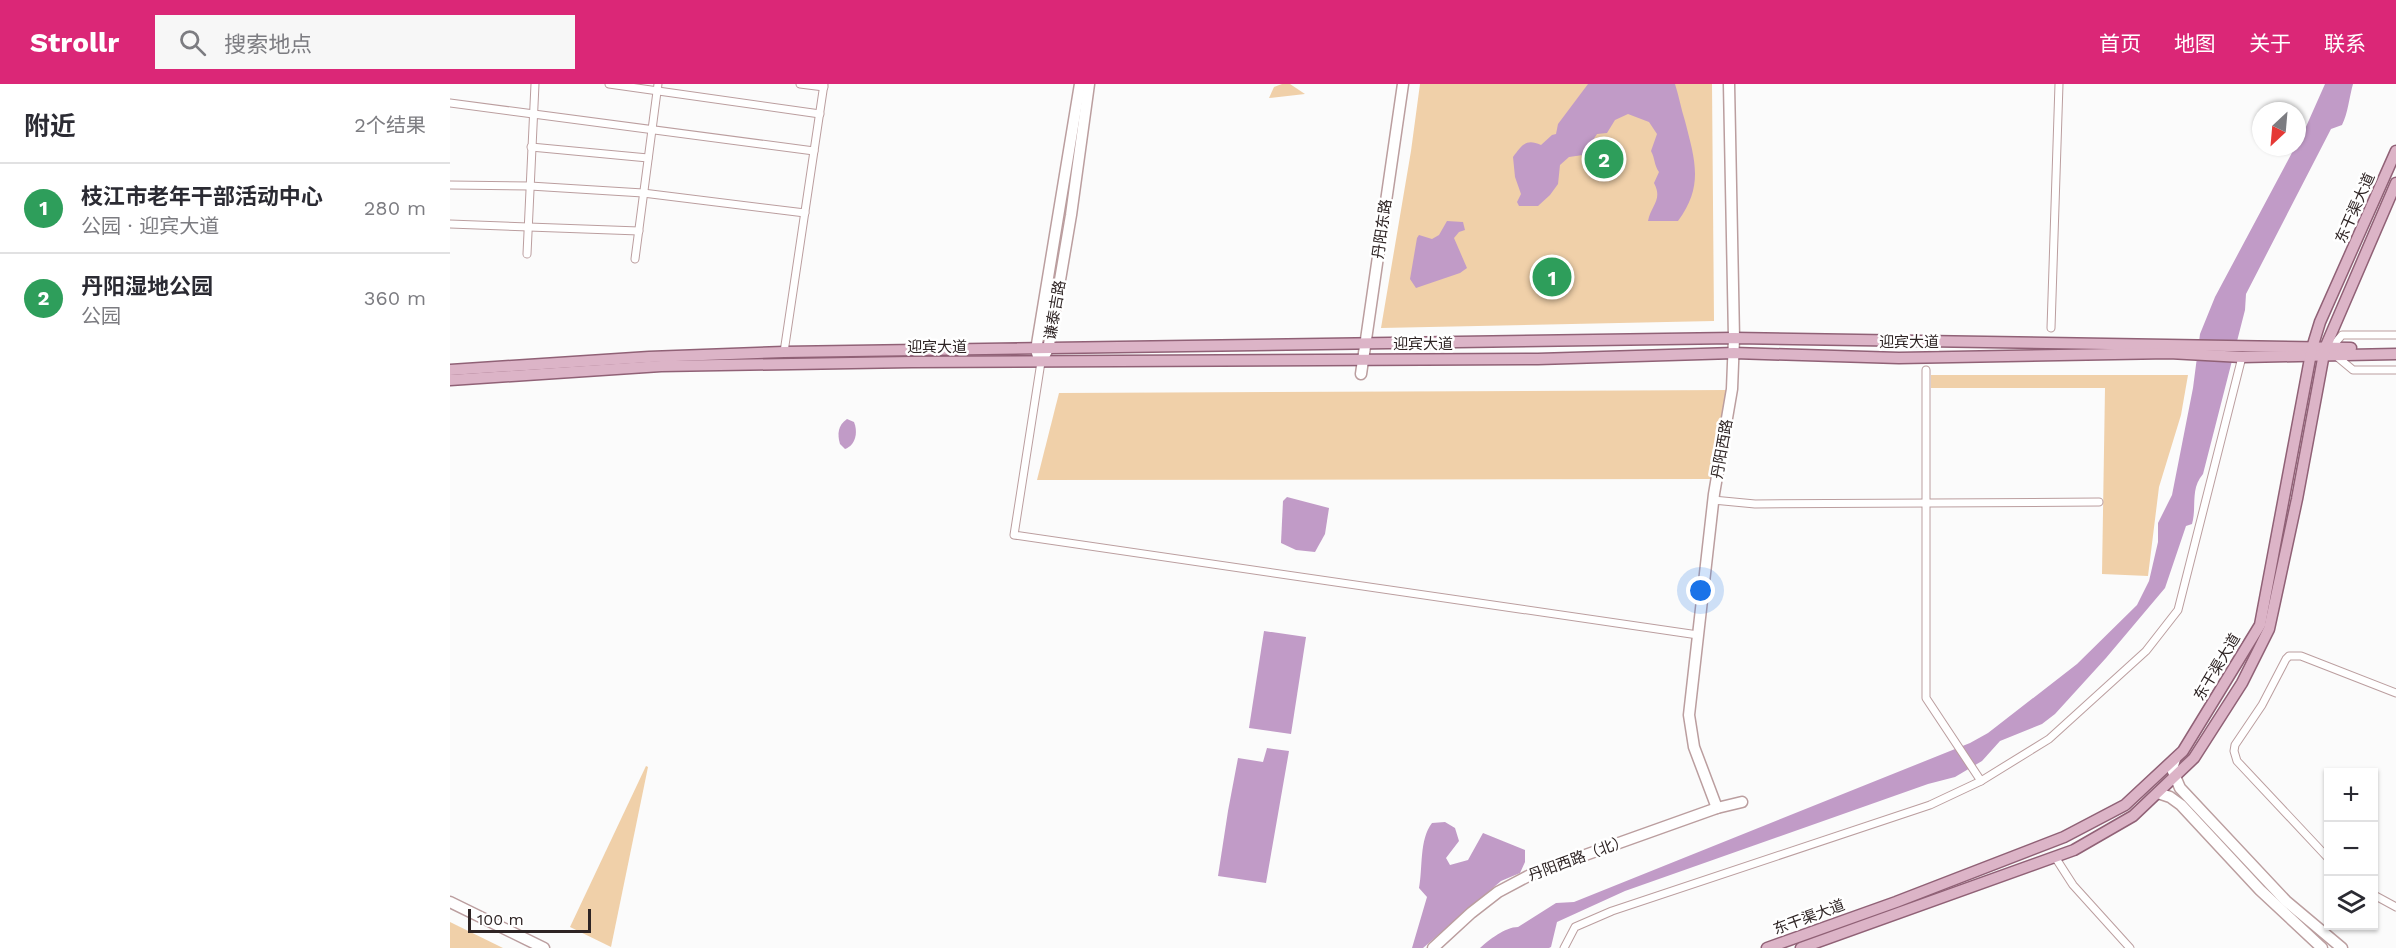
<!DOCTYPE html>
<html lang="zh">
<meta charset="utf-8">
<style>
:root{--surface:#fff;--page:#f7f7f7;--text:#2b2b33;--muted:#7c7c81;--line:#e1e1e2;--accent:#db2777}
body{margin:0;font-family:"Work Sans","Noto Sans SC",sans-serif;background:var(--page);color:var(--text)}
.controls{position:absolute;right:18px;bottom:18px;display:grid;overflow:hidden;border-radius:0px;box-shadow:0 2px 4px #0004}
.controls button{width:54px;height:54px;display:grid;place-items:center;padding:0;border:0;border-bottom:2px solid var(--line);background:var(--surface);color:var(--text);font:30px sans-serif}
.compass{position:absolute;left:1802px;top:18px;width:54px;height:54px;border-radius:50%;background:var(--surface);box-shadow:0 2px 4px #0004;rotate:206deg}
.scale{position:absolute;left:18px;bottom:15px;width:123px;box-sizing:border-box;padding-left:6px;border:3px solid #2e2424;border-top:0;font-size:16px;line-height:21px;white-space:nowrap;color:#2e2424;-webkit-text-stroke:4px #fff;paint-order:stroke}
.you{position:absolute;left:1251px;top:507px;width:21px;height:21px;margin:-15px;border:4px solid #fff;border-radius:50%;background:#1a73e8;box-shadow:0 0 0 9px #1a73e833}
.badge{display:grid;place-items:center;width:39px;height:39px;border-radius:50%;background:var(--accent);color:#fff;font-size:20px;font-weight:700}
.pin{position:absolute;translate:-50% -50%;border:3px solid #fff;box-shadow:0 2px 6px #0006}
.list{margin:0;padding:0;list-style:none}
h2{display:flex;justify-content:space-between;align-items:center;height:78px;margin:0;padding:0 24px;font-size:26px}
h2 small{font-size:20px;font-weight:400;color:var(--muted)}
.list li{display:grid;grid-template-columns:39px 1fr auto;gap:18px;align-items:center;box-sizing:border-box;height:90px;padding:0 24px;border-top:2px solid var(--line)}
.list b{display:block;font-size:22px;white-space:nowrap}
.list p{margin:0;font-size:20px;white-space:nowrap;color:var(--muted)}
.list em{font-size:20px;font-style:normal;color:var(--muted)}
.icon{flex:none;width:33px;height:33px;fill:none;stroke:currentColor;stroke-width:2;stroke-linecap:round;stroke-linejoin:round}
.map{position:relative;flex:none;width:1946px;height:864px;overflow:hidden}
header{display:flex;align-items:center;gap:36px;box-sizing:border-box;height:84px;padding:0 30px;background:var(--accent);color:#fff}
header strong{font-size:28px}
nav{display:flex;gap:33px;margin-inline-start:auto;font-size:21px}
.search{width:420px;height:54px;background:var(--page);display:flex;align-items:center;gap:15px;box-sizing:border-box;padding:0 21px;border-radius:0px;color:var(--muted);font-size:22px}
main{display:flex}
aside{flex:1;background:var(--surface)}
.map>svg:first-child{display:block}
.green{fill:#f0d0a9}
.water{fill:#c19bc7}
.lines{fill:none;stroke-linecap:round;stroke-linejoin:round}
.street-casing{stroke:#bb9e9f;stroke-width:9}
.secondary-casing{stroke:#bb9e9f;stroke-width:13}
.primary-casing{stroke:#906176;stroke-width:13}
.street{stroke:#fff;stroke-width:7}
.secondary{stroke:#fff;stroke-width:10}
.primary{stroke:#dcb4c7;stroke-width:10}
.labels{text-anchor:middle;stroke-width:5;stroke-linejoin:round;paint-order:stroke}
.street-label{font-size:15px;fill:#2e2424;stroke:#fff}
</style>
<header>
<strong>Strollr</strong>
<div class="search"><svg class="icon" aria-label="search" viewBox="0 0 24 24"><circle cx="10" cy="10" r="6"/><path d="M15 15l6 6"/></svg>搜索地点</div>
<nav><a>首页</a><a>地图</a><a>关于</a><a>联系</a></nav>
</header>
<main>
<aside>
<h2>附近<small>2个结果</small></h2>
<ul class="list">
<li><span class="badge" style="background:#2e9e5b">1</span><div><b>枝江市老年干部活动中心</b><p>公园 · 迎宾大道</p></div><em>280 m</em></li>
<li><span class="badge" style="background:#2e9e5b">2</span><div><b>丹阳湿地公园</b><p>公园</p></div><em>360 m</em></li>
</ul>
</aside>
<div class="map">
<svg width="1946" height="864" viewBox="0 0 1946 864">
<rect width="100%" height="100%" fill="#fbfbfb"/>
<g class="green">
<polygon points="832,0 840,0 855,10 819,14 824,3"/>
<polygon points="970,0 1262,0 1264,237 931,244 961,67"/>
<polygon points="1481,291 1738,291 1731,331 1709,403 1698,492 1652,490 1655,304 1481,304"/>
<polygon points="1278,306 1261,395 587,396 609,309"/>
<polygon points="196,682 198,683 161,863 120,843"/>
<polygon points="0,838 53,864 0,864"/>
</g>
<g class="water">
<path d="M1138,0H1225C1229,12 1231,25 1235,37C1245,76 1254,102 1228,137H1198C1201,121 1213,116 1204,99L1209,88C1204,81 1205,74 1201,67L1207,50L1199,38L1178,30L1165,36L1157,49L1147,50L1133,71L1119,73L1110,81L1108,100L1100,111L1088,122H1069L1067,118L1071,110L1065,93L1063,73C1072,61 1076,54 1091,61L1102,51L1106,50L1108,40Z"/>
<path d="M1875,0H1903C1899,14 1898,29 1892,41L1881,45L1796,210L1795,226L1753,390C1740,405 1747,422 1742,440L1736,442L1715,504L1656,574L1605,630L1592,640L1550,657L1532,677L1505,693L1478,700L1175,807L1107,838L1101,863L1099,864H1030C1039,856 1055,843 1068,843L1106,819L1124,818L1520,659L1538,649L1627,580L1687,521L1699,497L1708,458V439L1722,411L1743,304L1750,250L1765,213L1845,63H1847Z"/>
<polygon points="997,137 1013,138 1015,146 1009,148 1004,154 1017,184 1010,189 966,204 960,195 967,154 969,151 982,155 989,151"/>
<path d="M397,335L404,338C408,348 406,361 395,365L390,360C387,350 388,341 397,335Z"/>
<polygon points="837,413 879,424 875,450 865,468 846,466 831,459 833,417"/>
<polygon points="814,547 856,553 841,650 799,644"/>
<polygon points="817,664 839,667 816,799 768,792 778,727 788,674 813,678"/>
<path d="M995,738L1005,744L1009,757L996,774L1000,781L1018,776L1033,749L1075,766V778L1070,789L1051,797L973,864H962L977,813L969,804C973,784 969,756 982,739Z"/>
</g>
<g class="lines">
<g class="street-casing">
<g id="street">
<polyline points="159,0 370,30"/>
<polyline points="350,0 374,3"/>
<polyline points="0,19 364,67"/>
<polyline points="81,63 198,74"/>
<polyline points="0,101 80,102 193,109 355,129"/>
<polyline points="0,140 189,147"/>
<polyline points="77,170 85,0"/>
<polyline points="185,175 208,0"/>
<polyline points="1601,244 1609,0"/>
<polyline points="1881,264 1892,251 1946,251"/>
<polyline points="334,268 374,0"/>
<polyline points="1885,271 1903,286 1946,286"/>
<polyline points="591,278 564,451 1248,551"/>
<polyline points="1476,286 1476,614 1531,697"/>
<polyline points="1263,416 1305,420 1649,418"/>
<polyline points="1605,773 1623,801 1680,864"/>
<polyline points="1878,774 1787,677 1784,667 1785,661 1812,621 1836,575 1839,572 1851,572 1946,609"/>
<polyline points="1924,811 1946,823"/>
<polyline points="1114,864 1125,843 1162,827 1480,721 1531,697 1599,655 1696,567 1728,526 1792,273"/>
</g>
</g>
<g class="secondary-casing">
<g id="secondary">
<polyline points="588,272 586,266 630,0"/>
<polyline points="591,278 598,265 600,255 621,131 639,0"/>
<polyline points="911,290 953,0"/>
<polyline points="1725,675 1722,685 1730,704 1836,817 1892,864"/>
<polyline points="1708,709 1720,713 1731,721 1810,806 1872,864"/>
<polyline points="1267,724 1244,663 1239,631 1264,410 1282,305 1284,254 1279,0"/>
<polyline points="0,818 94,864"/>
<polyline points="983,864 1021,829 1048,808 1082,790 1267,724 1292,718"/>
</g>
</g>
<g class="primary-casing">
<g id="primary">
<polyline points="0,286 199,273 334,268 1284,254 1901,264"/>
<polyline points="0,296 211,282 462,278 1088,275 1284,269 1449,274 1719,269 1792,273 1946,270"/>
<polyline points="1317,864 1446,818 1614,753 1675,721 1733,667 1810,541 1862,264 1870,238 1946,67"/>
<polyline points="1351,864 1624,766 1683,732 1744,674 1792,599 1819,545 1847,415 1875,264 1946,99"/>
</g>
</g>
<use href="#street" class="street"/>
<use href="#secondary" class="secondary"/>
<use href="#primary" class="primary"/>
</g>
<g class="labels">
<g class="street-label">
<text transform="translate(1905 124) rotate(-66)" y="5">东干渠大道</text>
<text transform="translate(932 145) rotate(-82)" y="5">丹阳东路</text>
<text transform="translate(605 226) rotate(-80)" y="5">谦泰吉路</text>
<text x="1459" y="263">迎宾大道</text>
<text x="973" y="265">迎宾大道</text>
<text x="487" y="268">迎宾大道</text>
<text transform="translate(1272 365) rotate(-80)" y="5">丹阳西路</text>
<text transform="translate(1767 583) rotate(-59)" y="5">东干渠大道</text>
<text transform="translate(1128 774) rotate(-20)" y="5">丹阳西路（北）</text>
<text transform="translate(1359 833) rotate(-20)" y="5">东干渠大道</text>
</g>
</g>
</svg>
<div class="controls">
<button>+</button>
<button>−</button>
<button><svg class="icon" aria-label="layers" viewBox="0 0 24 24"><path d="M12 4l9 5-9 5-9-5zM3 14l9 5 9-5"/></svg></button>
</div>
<svg class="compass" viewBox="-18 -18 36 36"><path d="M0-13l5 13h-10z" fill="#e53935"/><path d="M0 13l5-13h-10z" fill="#7c7c81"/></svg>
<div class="scale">100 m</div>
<div class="you"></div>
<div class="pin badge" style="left:1102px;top:193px;background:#2e9e5b">1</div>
<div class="pin badge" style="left:1154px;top:75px;background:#2e9e5b">2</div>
</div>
</main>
